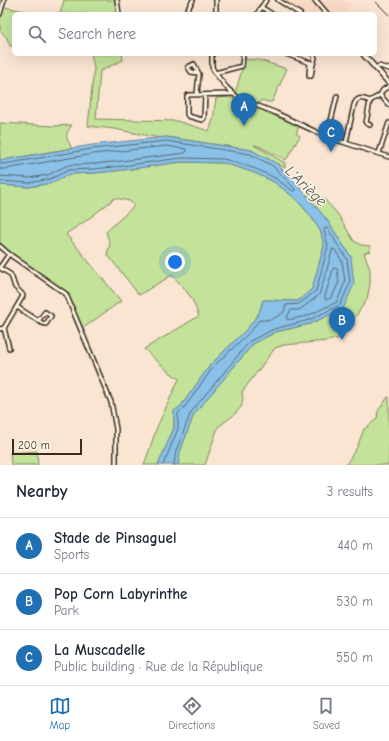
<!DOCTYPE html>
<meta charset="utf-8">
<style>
:root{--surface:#fff;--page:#f6f6f7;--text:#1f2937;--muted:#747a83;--line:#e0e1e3;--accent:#1f6fb2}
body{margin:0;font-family:"Comic Neue",sans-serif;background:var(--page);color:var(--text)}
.scale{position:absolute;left:12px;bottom:10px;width:70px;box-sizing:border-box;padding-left:4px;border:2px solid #3b2a1e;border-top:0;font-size:11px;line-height:14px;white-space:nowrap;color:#3b2a1e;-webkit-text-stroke:3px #fcf5e5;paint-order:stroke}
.you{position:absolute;left:175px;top:262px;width:14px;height:14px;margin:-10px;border:3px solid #fff;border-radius:50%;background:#1a73e8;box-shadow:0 0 0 6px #1a73e833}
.badge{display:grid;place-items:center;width:26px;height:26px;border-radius:50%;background:var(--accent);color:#fff;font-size:13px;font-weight:700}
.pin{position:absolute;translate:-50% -33px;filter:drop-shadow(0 1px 2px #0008)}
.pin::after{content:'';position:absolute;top:21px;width:14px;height:12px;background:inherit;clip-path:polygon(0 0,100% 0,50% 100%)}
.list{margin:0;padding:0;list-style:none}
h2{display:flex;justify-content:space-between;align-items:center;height:52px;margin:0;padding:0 16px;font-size:17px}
h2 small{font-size:13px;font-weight:400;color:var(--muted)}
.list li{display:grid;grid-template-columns:26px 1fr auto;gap:12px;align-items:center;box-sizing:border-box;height:56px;padding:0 16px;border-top:1px solid var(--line)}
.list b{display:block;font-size:15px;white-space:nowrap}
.list p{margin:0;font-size:13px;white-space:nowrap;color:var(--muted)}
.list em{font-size:13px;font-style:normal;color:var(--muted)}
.icon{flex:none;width:22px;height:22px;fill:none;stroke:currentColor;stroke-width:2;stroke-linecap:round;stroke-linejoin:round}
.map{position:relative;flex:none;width:389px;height:465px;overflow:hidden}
.search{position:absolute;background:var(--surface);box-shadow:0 4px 16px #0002;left:12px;right:12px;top:12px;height:44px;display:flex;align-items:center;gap:10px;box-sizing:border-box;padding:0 14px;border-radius:6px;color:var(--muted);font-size:15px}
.sheet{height:220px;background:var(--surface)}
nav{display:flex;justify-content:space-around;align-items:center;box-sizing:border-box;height:56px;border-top:1px solid var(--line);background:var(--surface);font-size:11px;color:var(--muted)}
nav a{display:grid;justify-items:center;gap:2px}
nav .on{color:var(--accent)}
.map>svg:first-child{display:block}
.built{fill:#f9dac6}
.green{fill:#c3e29a;stroke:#7f865c}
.water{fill:#89c1e8;stroke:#6a8597}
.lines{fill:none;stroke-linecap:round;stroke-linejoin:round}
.shore{stroke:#5a666f;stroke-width:1}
.street-casing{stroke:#3b2a1e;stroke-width:6}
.secondary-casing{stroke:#3b2a1e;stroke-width:7}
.street{stroke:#fcf5e5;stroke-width:3}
.secondary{stroke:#fcf5e5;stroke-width:4}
.rail{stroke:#3b2a1e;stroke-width:1}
.labels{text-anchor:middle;stroke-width:3;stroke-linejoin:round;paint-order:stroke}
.water-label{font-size:15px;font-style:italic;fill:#52575b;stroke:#fcf5e5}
</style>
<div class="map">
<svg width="389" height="465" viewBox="0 0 389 465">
<rect width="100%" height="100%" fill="#fae5d3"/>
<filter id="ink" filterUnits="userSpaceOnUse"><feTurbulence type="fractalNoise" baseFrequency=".025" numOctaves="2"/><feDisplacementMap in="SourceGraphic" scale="8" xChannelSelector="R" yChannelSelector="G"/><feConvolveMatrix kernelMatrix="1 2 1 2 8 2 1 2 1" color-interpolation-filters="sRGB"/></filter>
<g filter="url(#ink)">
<polygon class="built" points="282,0 344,0 351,4 346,14 304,14"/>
<g class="green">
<polygon points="64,0 116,0 117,14 60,14"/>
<polygon points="4,7 41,14 14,14 14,46 10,46 7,38 0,30 0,19"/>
<polygon points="91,54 122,54 123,60 100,71 96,119 177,121 209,131 213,120 216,98 230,97 238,102 257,108 280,118 281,117 300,125 296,133 300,136 286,160 258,146 254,145 285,163 285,168 251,150 167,137 160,138 114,129 88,126 94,68"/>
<polygon points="244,59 259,60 287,69 272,102 269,102 261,100 259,104 244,99 235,94 243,66"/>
<path d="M0,123L53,126L72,125C64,135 66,138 72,148L3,160L0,159Z"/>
<polygon points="181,162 224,163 255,173 274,182 295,198 310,215 321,232 324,246 312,289 298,301 263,300 259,313 248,328 211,364 181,406 174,411 174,428 158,465 144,465 157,427 179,379 168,371 144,349 199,316 192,299 184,288 172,275 139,295 107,254 110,244 106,232 134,206 130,201 115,198 91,217 66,234 121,301 79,331 64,295 0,249 1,245 0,244 0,185 29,187 51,183 70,174 95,173 123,170"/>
<polygon points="316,194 324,199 337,213 354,241 361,245 370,246 370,251 364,253 370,269 370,284 367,299 356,316 346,328 343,337 327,341 284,345 275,348 242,392 243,400 241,407 235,414 218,427 205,465 178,465 180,452 194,414 253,344 276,332 310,324 351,257 327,220 306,195"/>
<polygon points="388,397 389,397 389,465 346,465 357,447 364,429 371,424 377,418 378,411"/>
<polygon points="37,451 38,465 11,465 10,453"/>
</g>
<polygon class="water" points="166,137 251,150 276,163 297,184 327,220 351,257 354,284 343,309 310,324 275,332 253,344 194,414 180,452 178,465 158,465 174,428 174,411 181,406 211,364 248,328 259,313 263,300 298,301 312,289 324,246 321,232 310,215 295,198 274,182 255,173 224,163 181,162 123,170 95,173 70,174 51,183 29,187 0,185 0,159 3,160 92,145"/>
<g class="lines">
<g class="shore">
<polyline points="0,163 4,164 92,149 166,141 250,154 273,166 295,189 295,191 293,191 275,178 256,169 224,159 181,158 122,166 94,169 69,170 50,179 29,183 0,181"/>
<polyline points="0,169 5,169 93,154 166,146 186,149 187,151 185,153 122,161 94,164 68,165 48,175 29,178 0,176"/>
<polygon points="333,249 335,250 342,261 345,282 337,302 307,316 287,320 287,317 291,310 299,310 302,308 319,295 326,273 332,251"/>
<polygon points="334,268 336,268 337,269 339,282 332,297 326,300 325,297"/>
<path d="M163,465L178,429V413L184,408L214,366L251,331L259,320C268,321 277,318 284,312L286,305L299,304L316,291L328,246L324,230L325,228H327L347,259L350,283L340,305L309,320L274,329L250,341L191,412L176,451L174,465"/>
</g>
<g class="street-casing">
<g id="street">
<polyline points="117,0 119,14"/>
<polyline points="278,0 300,14"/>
<polyline points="261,7 272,14"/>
<polyline points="0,14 4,0"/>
<polyline points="185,14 193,0"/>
<polyline points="216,14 216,0"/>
<polyline points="257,14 266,0"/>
<polyline points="212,54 212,67 215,73 227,88 236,96 243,100 276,113 327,137 389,157"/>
<polyline points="286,54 313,64"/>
<polyline points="375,68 379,66 389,69"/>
<polyline points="215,73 242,66 243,54"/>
<polyline points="310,76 309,76 310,62"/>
<polyline points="311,76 313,64 315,58 313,54"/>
<polyline points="197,94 199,74 194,64 188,67 191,72 198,73"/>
<polyline points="205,95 204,118 202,120 188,116 187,114 187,96 188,95 233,94"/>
<polyline points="380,95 389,105"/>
<polyline points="370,101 366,123 370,125"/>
<polyline points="327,137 337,96"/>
<path d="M346,142L354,105C357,96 363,98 370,101L380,95L383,90L389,86"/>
<polyline points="379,153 389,123"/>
<polyline points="0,246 9,254 66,294 111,402 116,429 116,465"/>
<polyline points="0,267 9,254"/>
<polyline points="0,268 10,274 12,278 15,287 22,294 23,296 4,328 0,329"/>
<polyline points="17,307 42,323 46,324 51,316 45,312 38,321"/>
<polyline points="4,328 9,348"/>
</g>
</g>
<g class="secondary-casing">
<g id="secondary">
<polyline points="315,0 327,14"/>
<polyline points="363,54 389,83"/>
</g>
</g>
<use href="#street" class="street"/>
<use href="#secondary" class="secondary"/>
<polyline class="rail" points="374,0 389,15"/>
</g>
</g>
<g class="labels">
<g class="water-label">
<text transform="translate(306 186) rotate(44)" y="5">L'Ariège</text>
</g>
</g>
</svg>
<div class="scale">200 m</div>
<div class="you"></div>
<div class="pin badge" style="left:244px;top:126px">A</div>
<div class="pin badge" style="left:342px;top:340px">B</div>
<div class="pin badge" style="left:331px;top:152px">C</div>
<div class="search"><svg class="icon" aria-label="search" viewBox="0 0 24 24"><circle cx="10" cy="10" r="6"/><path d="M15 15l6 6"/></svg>Search here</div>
</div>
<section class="sheet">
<h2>Nearby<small>3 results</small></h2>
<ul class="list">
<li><span class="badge">A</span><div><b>Stade de Pinsaguel</b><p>Sports</p></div><em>440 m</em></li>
<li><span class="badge">B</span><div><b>Pop Corn Labyrinthe</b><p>Park</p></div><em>530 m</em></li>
<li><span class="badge">C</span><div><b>La Muscadelle</b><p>Public building · Rue de la République</p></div><em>550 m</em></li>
</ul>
</section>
<nav>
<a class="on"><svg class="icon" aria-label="map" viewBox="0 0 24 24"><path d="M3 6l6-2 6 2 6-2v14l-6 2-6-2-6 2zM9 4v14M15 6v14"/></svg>Map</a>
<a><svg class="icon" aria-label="directions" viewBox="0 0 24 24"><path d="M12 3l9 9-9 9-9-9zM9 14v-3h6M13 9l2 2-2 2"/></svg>Directions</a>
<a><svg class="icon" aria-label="saved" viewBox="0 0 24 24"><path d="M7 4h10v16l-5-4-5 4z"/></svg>Saved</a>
</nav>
